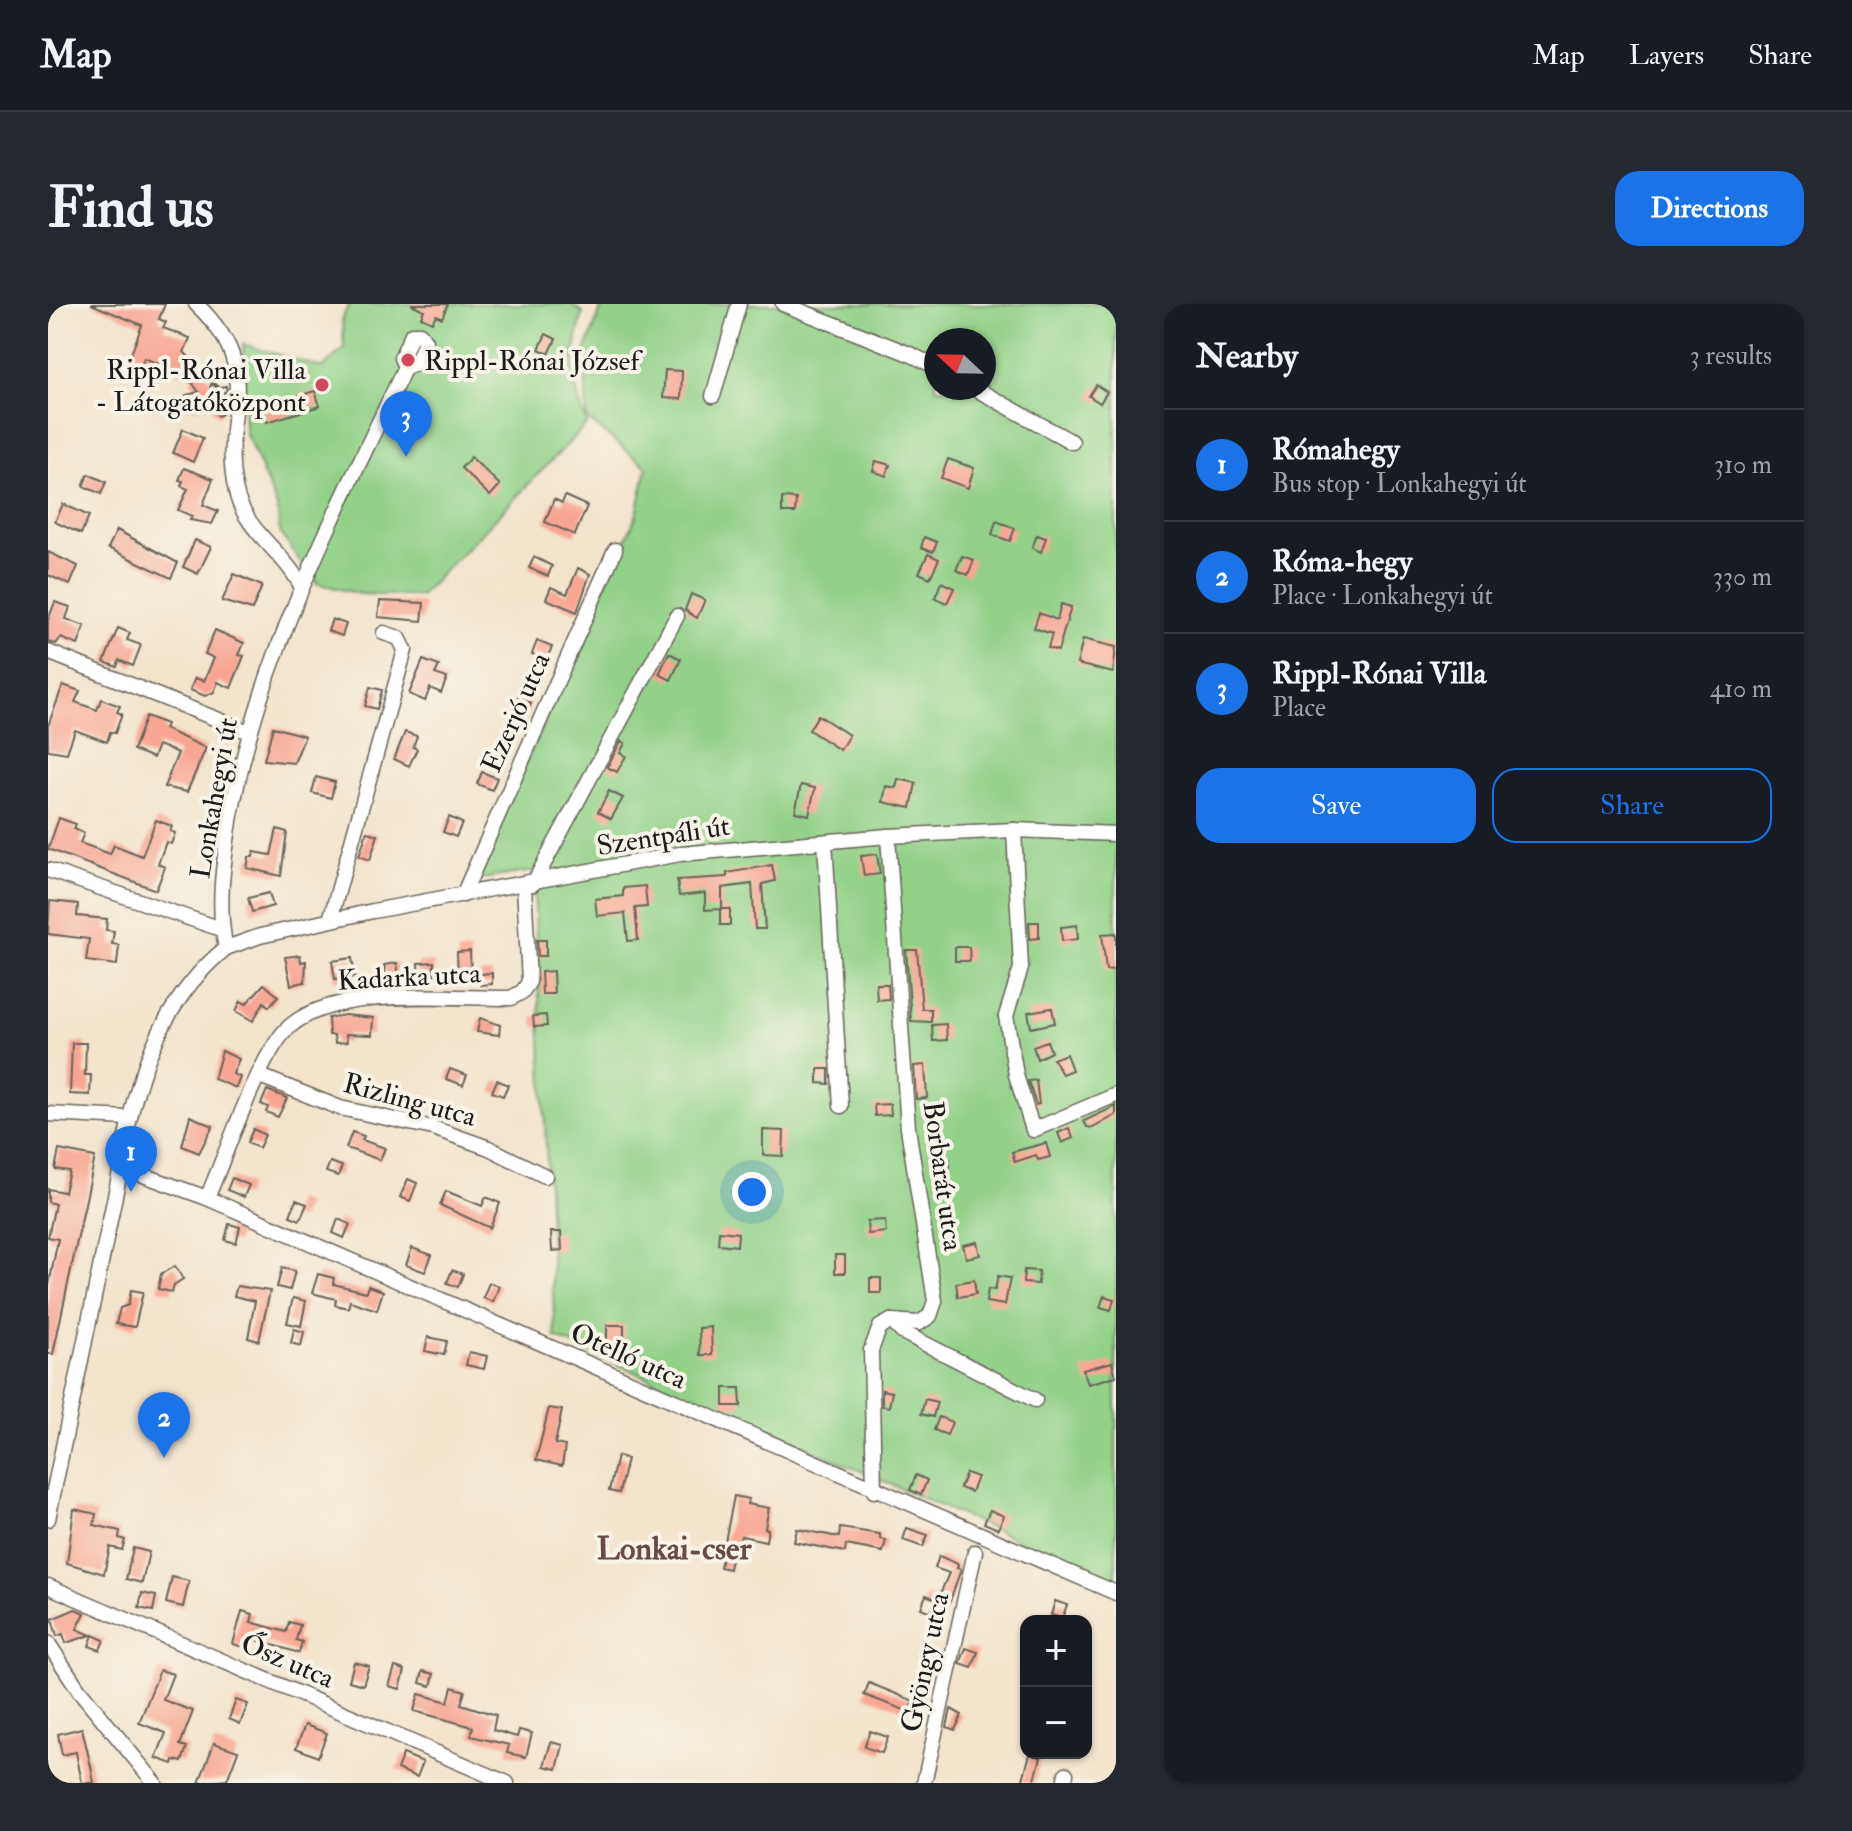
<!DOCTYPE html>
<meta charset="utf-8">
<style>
:root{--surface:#171b24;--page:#242831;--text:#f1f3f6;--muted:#9ea1a6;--line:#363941;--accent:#1a73e8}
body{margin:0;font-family:"IM FELL Double Pica",serif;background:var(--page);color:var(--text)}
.controls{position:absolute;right:24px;bottom:24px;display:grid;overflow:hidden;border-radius:16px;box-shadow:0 2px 6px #0004}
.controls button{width:72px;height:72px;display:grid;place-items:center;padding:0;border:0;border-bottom:2px solid var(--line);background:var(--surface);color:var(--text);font:40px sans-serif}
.compass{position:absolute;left:876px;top:24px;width:72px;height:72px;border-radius:50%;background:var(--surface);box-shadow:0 2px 6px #0004;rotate:292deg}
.you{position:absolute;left:704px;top:888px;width:28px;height:28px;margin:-20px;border:6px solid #fff;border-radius:50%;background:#1a73e8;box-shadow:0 0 0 12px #1a73e833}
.badge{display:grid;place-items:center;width:52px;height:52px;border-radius:50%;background:var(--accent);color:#fff;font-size:26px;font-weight:700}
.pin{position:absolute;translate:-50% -66px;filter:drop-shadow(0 2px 4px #0008)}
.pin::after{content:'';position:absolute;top:42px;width:28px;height:24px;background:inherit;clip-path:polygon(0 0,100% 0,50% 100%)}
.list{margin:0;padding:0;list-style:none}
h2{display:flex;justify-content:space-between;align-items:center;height:104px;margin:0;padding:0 32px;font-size:34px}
h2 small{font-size:26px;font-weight:400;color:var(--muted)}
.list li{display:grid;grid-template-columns:52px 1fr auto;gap:24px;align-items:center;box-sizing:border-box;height:112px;padding:0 32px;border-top:2px solid var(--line)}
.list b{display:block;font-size:30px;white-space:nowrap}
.list p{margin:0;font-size:26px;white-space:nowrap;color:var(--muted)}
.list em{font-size:26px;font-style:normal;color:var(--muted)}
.actions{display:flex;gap:16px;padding:24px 32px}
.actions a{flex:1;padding:18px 0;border:2px solid var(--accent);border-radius:24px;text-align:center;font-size:28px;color:var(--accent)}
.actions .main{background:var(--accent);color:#fff}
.map{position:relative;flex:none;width:1068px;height:1479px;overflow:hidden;border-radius:24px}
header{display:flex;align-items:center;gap:48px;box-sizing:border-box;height:112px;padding:0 40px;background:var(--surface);border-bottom:2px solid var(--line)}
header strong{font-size:38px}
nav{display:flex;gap:44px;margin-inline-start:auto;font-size:28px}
.intro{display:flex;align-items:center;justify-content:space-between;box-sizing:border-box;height:192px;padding:0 48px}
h1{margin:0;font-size:56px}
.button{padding:20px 36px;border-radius:24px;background:var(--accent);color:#fff;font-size:28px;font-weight:700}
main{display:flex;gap:48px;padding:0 48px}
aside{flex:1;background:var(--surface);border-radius:24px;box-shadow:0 2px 6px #0004}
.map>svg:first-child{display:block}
.green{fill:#92d187;stroke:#577652;stroke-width:2;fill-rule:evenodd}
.building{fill:#f8a691}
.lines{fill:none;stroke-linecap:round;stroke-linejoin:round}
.minor-casing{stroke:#67625a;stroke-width:17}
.minor{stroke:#fff;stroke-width:14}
.poi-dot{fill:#d1495b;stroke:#f7f3e8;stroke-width:3}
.labels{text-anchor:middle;stroke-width:8;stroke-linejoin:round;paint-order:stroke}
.poi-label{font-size:28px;fill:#1c1c1c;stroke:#f7f3e8;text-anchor:start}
.street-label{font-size:28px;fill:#1c1c1c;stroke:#f7f3e8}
.quarter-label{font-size:32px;font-weight:bold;fill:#694c45;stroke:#f7f3e8}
</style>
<header>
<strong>Map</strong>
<nav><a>Map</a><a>Layers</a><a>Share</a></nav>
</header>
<div class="intro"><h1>Find us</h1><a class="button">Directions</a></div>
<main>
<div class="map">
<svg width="1068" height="1479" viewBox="0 0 1068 1479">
<rect width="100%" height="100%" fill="#f7f3e8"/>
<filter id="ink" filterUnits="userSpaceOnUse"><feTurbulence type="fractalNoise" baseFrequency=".0125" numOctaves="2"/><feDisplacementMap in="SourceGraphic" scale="16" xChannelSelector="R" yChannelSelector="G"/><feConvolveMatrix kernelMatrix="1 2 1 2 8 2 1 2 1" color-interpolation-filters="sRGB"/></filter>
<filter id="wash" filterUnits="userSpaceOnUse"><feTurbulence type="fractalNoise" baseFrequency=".006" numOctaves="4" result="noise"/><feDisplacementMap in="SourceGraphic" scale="32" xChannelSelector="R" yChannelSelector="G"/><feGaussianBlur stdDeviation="1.8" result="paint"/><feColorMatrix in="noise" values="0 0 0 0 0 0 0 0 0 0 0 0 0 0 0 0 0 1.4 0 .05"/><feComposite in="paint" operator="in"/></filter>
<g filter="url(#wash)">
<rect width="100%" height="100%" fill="#f3e4cd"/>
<g class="green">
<path d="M301,0H523L535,9C522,55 522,76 539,120L372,292L312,290L268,279L267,267L256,263L232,228L229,203L197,127L195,40L275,64L296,44L294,15Z"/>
<path d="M555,0H1068V1279L507,1033L485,567L426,576L589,210L599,163L539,115L537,48ZM888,36H936V84H888Z"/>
</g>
<g id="blocks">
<g class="building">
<polygon points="43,0 117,0 111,15 118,18 115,24 142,34 136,48 170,83 163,80 162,85 178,82 179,87 166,93 174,110 170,112 158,97 152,104 132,104 138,91 151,88 143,77 145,73 96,54 90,70 77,66 94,21"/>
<polygon points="363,0 400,0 394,14 388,11 384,18 373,13 376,6"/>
<polygon points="498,30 508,35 501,50 491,45"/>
<polygon points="617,66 634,67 633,95 615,94"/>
<polygon points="1048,81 1059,88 1052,99 1041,92"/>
<polygon points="267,87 272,102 219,118 215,102"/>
<polygon points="135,125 155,134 145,158 125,149"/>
<polygon points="423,153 452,181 442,192 413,164"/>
<polygon points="900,155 926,164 920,184 893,174"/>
<polygon points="828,157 842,161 838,172 825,167"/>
<polygon points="136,164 165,175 155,201 170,207 164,220 142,216 144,212 130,206 140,185 133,182 135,177 131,176"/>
<polygon points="40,170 58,178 53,190 35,182"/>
<polygon points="517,192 539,202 527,231 497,218 506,195 514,199"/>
<polygon points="734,194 748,195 747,209 734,209"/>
<polygon points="15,200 41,212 33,230 7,218"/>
<polygon points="948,217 967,224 962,237 944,231"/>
<polygon points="69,226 130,259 123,274 60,244"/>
<polygon points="989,231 998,234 993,248 984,244"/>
<polygon points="876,233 889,238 885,248 873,244"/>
<polygon points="147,236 163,243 150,270 135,263"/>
<polygon points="0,248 30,262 22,281 0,271"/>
<polygon points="880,250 891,255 882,274 871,269"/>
<polygon points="914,252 926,256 920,271 908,266"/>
<polygon points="486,253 504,262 500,272 481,264"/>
<polygon points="530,264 542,270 529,308 498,295 503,283 519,290"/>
<polygon points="186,270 214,282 204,306 174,297"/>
<polygon points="893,278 906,284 899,299 887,294"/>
<polygon points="643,290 657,296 649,314 637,306"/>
<polygon points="332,297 376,299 374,317 330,313"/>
<polygon points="7,298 22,303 18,315 37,322 30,341 13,334 8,340 0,338 0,316"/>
<polygon points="1013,300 1023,303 1010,347 1000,344 1004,330 986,324 991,309 1009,316"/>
<polygon points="284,315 298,320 294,332 280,327"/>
<polygon points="70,324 82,329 79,336 93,341 85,362 71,356 69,363 56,358"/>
<polygon points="167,326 196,339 191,351 196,352 183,384 170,378 166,388 157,392 142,386 147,374 156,377 166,354 157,350"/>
<polygon points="1035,335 1068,343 1065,369 1029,360"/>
<polygon points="489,337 504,343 498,356 484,350"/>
<polygon points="621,349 633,355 623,376 611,370"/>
<polygon points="375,356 391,362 387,370 399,374 393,389 382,384 377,397 361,390"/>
<polygon points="15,381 32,387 27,398 49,406 53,395 72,402 69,408 74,410 67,429 62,428 59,438 27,426 19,449 0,446 0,422"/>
<polygon points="322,383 334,386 329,405 317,402"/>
<polygon points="470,394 483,399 479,411 465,405"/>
<polygon points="770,411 801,431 792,446 761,426"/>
<polygon points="98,412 118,420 116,425 158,444 139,488 116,483 130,449 110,441 105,454 85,446"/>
<polygon points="225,423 257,432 246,459 216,456"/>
<polygon points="357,428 369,432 365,443 369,445 361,462 346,455"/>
<polygon points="573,437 577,439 572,449 578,452 569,468 559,463"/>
<polygon points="434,468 449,474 444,486 429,480"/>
<polygon points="268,473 287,478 283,494 264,489"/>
<polygon points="850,475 868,479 863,504 835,498 838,482 848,484"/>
<polygon points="753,481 767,484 761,511 747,508"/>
<polygon points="561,487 575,494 563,515 550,508"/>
<polygon points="401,513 414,519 408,533 395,528"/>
<polygon points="11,514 28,520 26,525 36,529 32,539 62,550 66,541 94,552 108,516 124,522 122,527 127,529 123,540 118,538 110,560 117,563 108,586 0,545"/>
<polygon points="229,525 239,528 233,572 199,564 201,553 205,553 206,548 223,551"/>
<polygon points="319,528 330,531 322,556 311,552"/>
<polygon points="829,550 832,570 816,572 813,552"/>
<polygon points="724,561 727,577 714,580 717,625 707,625 704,580 674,584 674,605 682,605 682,621 672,621 672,605 657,606 657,589 631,592 629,576 679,573 679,569"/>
<polygon points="597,582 599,603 587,604 590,636 580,637 577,609 549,612 547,595 575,592 575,584"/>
<polygon points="221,589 225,602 204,608 200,594"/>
<polygon points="2,597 30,600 29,612 59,615 58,626 66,627 64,640 71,641 69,661 38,657 41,635 0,630"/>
<polygon points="981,618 991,618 991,634 982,635"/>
<polygon points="1029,621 1030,635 1014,637 1013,623"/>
<polygon points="1068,629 1068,665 1058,666 1054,630"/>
<polygon points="489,636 498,636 498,652 490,652"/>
<polygon points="907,643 921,643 922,657 907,657"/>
<polygon points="858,646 869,646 874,705 883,705 883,718 863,717"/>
<polygon points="422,647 423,672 410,673 409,648"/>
<polygon points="252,651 253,658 258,657 257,678 243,681 237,653"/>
<polygon points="304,654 307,673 287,676 284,657"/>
<polygon points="386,658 386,673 371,674 370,659"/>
<polygon points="349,659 351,672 338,674 336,661"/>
<polygon points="505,667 506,690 494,690 493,668"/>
<polygon points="444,669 444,680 432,681 432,670"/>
<polygon points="216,680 230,692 221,703 216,698 205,717 188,707 193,697 198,700"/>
<polygon points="828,680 840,680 841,695 829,696"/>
<polygon points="1004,704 1007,719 983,724 980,708"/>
<polygon points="297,711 325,714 324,731 298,730 299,738 287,739 286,731 281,731 280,714"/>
<polygon points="498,711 499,722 486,723 485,712"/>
<polygon points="432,714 452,721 451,731 429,728"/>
<polygon points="898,720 899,736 885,737 884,721"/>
<polygon points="999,737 1003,748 989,755 985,742"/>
<polygon points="24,739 38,739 37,771 43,771 42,791 22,790"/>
<polygon points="174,747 191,755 185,770 192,773 188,784 166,775"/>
<polygon points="1018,750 1024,766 1014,770 1005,755"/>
<polygon points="877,761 879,794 868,795 866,762"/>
<polygon points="402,765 419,771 415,781 398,775"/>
<polygon points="770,765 781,765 781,780 770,779"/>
<polygon points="449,776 460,781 455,792 444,788"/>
<polygon points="988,776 991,800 988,801 980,777"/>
<polygon points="219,786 239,794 230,813 218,808 220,803 213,800"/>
<polygon points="842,800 843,811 827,812 826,801"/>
<polygon points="1068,802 1068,811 1045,824 1039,823 1036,817"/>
<polygon points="142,812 165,822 151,849 134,842"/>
<polygon points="1021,824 1025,834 1014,839 1010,829"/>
<polygon points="205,825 217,831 211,844 199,839"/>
<polygon points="715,826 736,827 735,852 715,851"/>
<polygon points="304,828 316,832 314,836 337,844 332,856 298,844"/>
<polygon points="998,839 1002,853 990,856 988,851 967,858 964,848"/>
<polygon points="11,846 47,853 5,1050 0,1050 0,986 10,935 0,933 7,900 0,898 0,885 16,888 21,867 7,865"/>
<rect x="888" y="855" width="14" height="16"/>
<polygon points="282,858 294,862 290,872 278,868"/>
<polygon points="184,874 201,881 196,893 179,886"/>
<polygon points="360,875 369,879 362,897 352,893"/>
<polygon points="398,887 434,902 438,893 452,899 442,924 392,901"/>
<polygon points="248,896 259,900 252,916 242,912"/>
<polygon points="290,915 302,920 296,934 285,929"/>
<polygon points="837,916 838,928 820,930 819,917"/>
<polygon points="181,920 192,923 188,939 177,936"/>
<polygon points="671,927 690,929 689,942 670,940"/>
<polygon points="503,928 513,928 514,946 504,947"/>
<polygon points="929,938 932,951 918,954 915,941"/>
<polygon points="364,944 384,951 377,968 358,961"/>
<rect x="787" y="951" width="10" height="18"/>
<polygon points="127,962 135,975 126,981 124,988 110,985 113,970"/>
<polygon points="234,964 247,967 242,986 229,983"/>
<polygon points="404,966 415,970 410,983 399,979"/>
<polygon points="976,966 991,967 990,980 975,979"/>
<polygon points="270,970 286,974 285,980 318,988 320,982 335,987 329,1006 302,997 300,1004 287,1001 288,995 264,989"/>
<polygon points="950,972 962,974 957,1001 938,998 940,985 947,986"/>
<rect x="822" y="974" width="11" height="15"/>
<polygon points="926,976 928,990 910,993 908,979"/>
<polygon points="441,979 451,982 445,998 435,994"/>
<polygon points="189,982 222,987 211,1037 200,1034 207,997 186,992"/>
<polygon points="83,986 95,988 87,1023 68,1020 72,1004 80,1001"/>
<polygon points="1056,992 1066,995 1063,1006 1052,1003"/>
<polygon points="245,994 258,997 253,1022 239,1019"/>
<rect x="559" y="1021" width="17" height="23"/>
<polygon points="663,1023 664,1051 652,1051 651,1024"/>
<polygon points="246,1025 256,1028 253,1042 243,1039"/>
<polygon points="380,1033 399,1037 396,1051 377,1047"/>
<polygon points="421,1048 439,1052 436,1065 418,1061"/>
<polygon points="1064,1058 1068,1072 1040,1080 1035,1066"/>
<polygon points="676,1084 692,1084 693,1102 676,1102"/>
<polygon points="834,1086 844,1088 841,1103 834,1102"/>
<polygon points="877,1095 889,1098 885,1113 873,1110"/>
<polygon points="501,1104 514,1106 507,1140 517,1142 514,1162 488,1156"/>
<polygon points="891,1113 904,1118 899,1131 886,1126"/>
<polygon points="569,1152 579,1155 571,1189 561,1187"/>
<polygon points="918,1169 929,1173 923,1188 912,1184"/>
<polygon points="868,1171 879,1176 873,1191 862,1186"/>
<polygon points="686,1192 701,1195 699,1200 721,1204 717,1224 720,1225 718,1237 693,1232 690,1246 685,1245 681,1265 672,1263"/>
<polygon points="26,1205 48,1210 46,1221 72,1227 71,1234 77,1236 74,1246 62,1243 56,1270 19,1259"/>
<polygon points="942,1206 956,1212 950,1225 936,1219"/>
<polygon points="792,1224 832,1230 832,1235 838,1236 835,1248 798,1241 797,1248 746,1238 749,1225 791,1233"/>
<polygon points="859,1224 880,1231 875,1243 855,1236"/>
<polygon points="85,1244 101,1248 94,1279 78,1275"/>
<polygon points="891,1252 910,1260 909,1264 913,1265 901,1300 890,1295 901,1269 887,1264"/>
<polygon points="124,1273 141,1277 135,1303 118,1299"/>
<polygon points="94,1289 108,1292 105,1307 91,1304"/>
<polygon points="878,1291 888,1295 883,1308 873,1304"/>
<polygon points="1007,1297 1019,1301 1014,1314 1003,1311"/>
<polygon points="27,1305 37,1309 29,1325 43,1331 18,1339 15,1330 9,1332 4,1315"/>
<polygon points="194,1307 205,1310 203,1318 238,1328 241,1318 252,1321 248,1336 254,1338 251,1349 199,1333 196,1343 185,1340"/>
<polygon points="45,1331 56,1336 52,1346 41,1342"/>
<polygon points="918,1344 930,1348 924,1364 912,1360"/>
<polygon points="306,1358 321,1362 315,1381 301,1377"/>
<polygon points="347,1363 357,1366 352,1385 341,1382"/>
<polygon points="112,1366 125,1370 115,1396 145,1407 132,1441 139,1443 134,1458 126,1456 125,1460 108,1454 118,1429 91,1419"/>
<polygon points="375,1367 386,1370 383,1382 372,1379"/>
<polygon points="821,1379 866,1397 862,1408 816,1391"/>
<polygon points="404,1383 417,1387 413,1400 448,1411 445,1426 469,1433 471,1426 484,1429 478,1453 459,1449 461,1441 423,1432 425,1423 366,1407 371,1390 400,1398"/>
<polygon points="188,1396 200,1400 192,1420 181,1415"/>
<polygon points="903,1405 914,1411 907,1426 899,1423"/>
<polygon points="257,1421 279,1429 270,1453 248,1444"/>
<polygon points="34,1424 43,1463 46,1479 34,1479 28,1448 14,1451 10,1430"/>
<polygon points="822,1427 840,1433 834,1449 816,1443"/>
<polygon points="503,1438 515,1441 509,1465 496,1462"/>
<polygon points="166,1439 190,1447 179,1476 151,1479"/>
<polygon points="355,1450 375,1458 369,1473 349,1465"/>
<polygon points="982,1450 993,1453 986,1479 974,1479"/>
</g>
</g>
</g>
<g filter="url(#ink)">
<use href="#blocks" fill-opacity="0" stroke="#67625a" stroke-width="2"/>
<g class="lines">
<g class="minor-casing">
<g id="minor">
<path d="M148,0C222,70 169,109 188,188C197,227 236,248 253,282"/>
<polyline points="735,0 864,51 888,63"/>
<polyline points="926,84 1024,138"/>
<polyline points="665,92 691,0"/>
<polyline points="0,348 201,428"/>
<polyline points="966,526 973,664 958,712 968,771 985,826 1068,791"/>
<polyline points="840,532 860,824 887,997 882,1012 871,1019 843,1017"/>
<polyline points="777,538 793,802"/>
<polyline points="0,566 173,625"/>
<polyline points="485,580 629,312"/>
<polyline points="415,591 567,246"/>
<polyline points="282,616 357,346 351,334 336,329"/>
<polyline points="178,644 212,632 325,607 632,550 840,532 966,526 1068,530"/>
<polyline points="212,772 292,804 385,824 441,844 497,872"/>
<polyline points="0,810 80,814"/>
<polyline points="73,863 159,894 1068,1289"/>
<path d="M159,894C177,853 209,758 237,727C280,680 403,695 463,694L474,688L481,678L476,581"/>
<polyline points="843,1017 854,1028 987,1096"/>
<polyline points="826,1187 823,1046 832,1023 843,1017"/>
<path d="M0,1215L73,863C84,783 112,697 178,644C168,601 176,555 183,511C213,346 287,213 357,63L353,54L364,30H372L377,37L368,60L357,63"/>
<polyline points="0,1282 459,1479"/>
<polyline points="0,1339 31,1386 107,1479"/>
<polyline points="876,1479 927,1248"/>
<polyline points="1016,1479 1018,1470"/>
</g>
</g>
<use href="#minor" class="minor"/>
</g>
</g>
<g class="poi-dot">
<circle cx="360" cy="56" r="8"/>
<circle cx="274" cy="81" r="8"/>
</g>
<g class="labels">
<g class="poi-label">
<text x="376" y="66">Rippl-Rónai József</text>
<text x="258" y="75" text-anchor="end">Rippl-Rónai Villa<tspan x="258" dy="32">- Látogatóközpont</tspan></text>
</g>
<g class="street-label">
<text transform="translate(467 408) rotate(-66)" y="10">Ezerjó utca</text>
<text transform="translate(165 494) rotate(-80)" y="10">Lonkahegyi út</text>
<text transform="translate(615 531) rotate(-9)" y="10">Szentpáli út</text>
<text transform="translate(361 672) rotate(-3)" y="10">Kadarka utca</text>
<text transform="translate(362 795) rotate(15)" y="10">Rizling utca</text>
<text transform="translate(896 872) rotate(82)" y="10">Borbarát utca</text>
<text transform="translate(581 1051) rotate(24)" y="10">Otelló utca</text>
<text transform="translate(240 1356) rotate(23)" y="10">Ősz utca</text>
<text transform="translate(876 1358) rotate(-78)" y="10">Gyöngy utca</text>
</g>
<g class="quarter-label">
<text x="626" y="1255">Lonkai-cser</text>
</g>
</g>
</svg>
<div class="controls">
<button>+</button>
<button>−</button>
</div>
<svg class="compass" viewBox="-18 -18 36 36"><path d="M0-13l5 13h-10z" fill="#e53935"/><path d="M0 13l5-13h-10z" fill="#9ea1a6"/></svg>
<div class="you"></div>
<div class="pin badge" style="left:83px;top:888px">1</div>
<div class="pin badge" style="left:116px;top:1154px">2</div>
<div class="pin badge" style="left:358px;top:153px">3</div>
</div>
<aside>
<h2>Nearby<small>3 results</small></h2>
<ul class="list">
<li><span class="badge">1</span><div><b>Rómahegy</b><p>Bus stop · Lonkahegyi út</p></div><em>310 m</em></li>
<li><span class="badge">2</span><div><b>Róma-hegy</b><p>Place · Lonkahegyi út</p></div><em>330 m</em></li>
<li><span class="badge">3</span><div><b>Rippl-Rónai Villa</b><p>Place</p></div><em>410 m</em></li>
</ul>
<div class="actions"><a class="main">Save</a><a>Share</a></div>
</aside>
</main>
